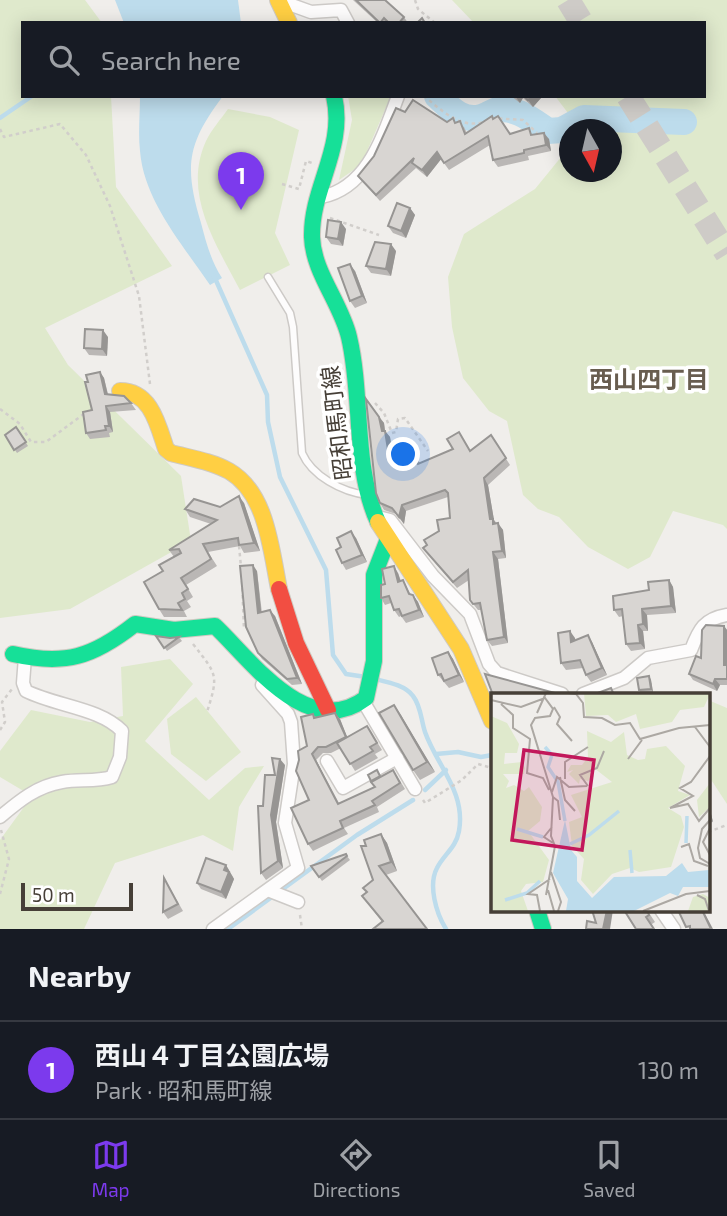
<!DOCTYPE html>
<meta charset="utf-8">
<style>
:root{--surface:#171b24;--page:#20242c;--text:#f1f3f6;--muted:#9ea1a6;--line:#363941;--accent:#7c3aed}
body{margin:0;font-family:"Exo 2","Noto Sans JP",sans-serif;background:var(--page);color:var(--text)}
.compass{position:absolute;left:559px;top:119px;width:63px;height:63px;border-radius:50%;background:var(--surface);box-shadow:0 4px 18px #0003;rotate:172deg}
.scale{position:absolute;left:21px;bottom:18px;width:112px;box-sizing:border-box;padding-left:7px;border:4px solid #463f37;border-top:0;font-size:19px;line-height:24px;white-space:nowrap;color:#463f37;-webkit-text-stroke:5px #fff;paint-order:stroke}
.you{position:absolute;left:404px;top:455px;width:24px;height:24px;margin:-18px;border:5px solid #fff;border-radius:50%;background:#1a73e8;box-shadow:0 0 0 10px #1a73e833}
.badge{display:grid;place-items:center;width:46px;height:46px;border-radius:50%;background:var(--accent);color:#fff;font-size:23px;font-weight:700}
.pin{position:absolute;translate:-50% -58px;filter:drop-shadow(0 2px 4px #0008)}
.pin::after{content:'';position:absolute;top:37px;width:24px;height:21px;background:inherit;clip-path:polygon(0 0,100% 0,50% 100%)}
.list{margin:0;padding:0;list-style:none}
h2{display:flex;justify-content:space-between;align-items:center;height:91px;margin:0;padding:0 28px;font-size:30px}
h2 small{font-size:23px;font-weight:400;color:var(--muted)}
.list li{display:grid;grid-template-columns:46px 1fr auto;gap:21px;align-items:center;box-sizing:border-box;height:98px;padding:0 28px;border-top:2px solid var(--line)}
.list b{display:block;font-size:26px;white-space:nowrap}
.list p{margin:0;font-size:23px;white-space:nowrap;color:var(--muted)}
.list em{font-size:23px;font-style:normal;color:var(--muted)}
.icon{flex:none;width:38px;height:38px;fill:none;stroke:currentColor;stroke-width:2;stroke-linecap:round;stroke-linejoin:round}
.map{position:relative;flex:none;width:727px;height:929px;overflow:hidden}
.search{position:absolute;background:var(--surface);box-shadow:0 4px 18px #0003;left:21px;right:21px;top:21px;height:77px;display:flex;align-items:center;gap:18px;box-sizing:border-box;padding:0 24px;border-radius:0px;color:var(--muted);font-size:26px}
.sheet{height:189px;background:var(--surface)}
nav{display:flex;justify-content:space-around;align-items:center;box-sizing:border-box;height:98px;border-top:2px solid var(--line);background:var(--surface);font-size:19px;color:var(--muted)}
nav a{display:grid;justify-items:center;gap:4px}
nav .on{color:var(--accent)}
.map>svg:first-child{display:block}
.green{fill:#dfe9cc;fill-rule:evenodd}
.water{fill:#bddcec}
.lines{fill:none;stroke-linecap:round;stroke-linejoin:round}
.stream{stroke:#bddcec;stroke-width:4.5}
.river{stroke:#bddcec;stroke-width:26}
.highway-tunnel{stroke:#cecbc7;stroke-width:24;stroke-dasharray:24 12;stroke-linecap:butt}
.lane-casing{stroke:#cdcac7;stroke-width:9}
.street-casing{stroke:#cdcac7;stroke-width:15}
.fast-casing{stroke:#cfcac2;stroke-width:18}
.slow-casing{stroke:#cfcac2;stroke-width:18}
.jam-casing{stroke:#cfcac2;stroke-width:18}
.path{stroke:#d1cecb;stroke-width:2.5;stroke-dasharray:3.5 3.5;stroke-linecap:butt}
.lane{stroke:#fdfcfc;stroke-width:6}
.street{stroke:#fdfcfc;stroke-width:12}
.fast{stroke:#16e098;stroke-width:16}
.slow{stroke:#ffcf43;stroke-width:16}
.jam{stroke:#f24e42;stroke-width:16}
.wall{fill:#bab7b5}
.shaded-wall{fill:#979593}
.building{fill:#d8d5d2;stroke:#979593;stroke-width:2}
.labels{text-anchor:middle;stroke-width:7;stroke-linejoin:round;paint-order:stroke}
.street-label{font-size:23px;fill:#463f37;stroke:#fff}
.neighbourhood-label{font-size:24px;font-weight:bold;fill:#685d4f;stroke:#fff}
.inset-river{fill:none;stroke:#bddcec;stroke-width:3.5}
.inset-road{fill:none;stroke:#aca8a3;stroke-width:2}
.view{fill:#c2185b;fill-opacity:0.15;stroke:#c2185b;stroke-width:3.5}
.inset-edge{fill:none;stroke:#463f37;stroke-width:3.5}
</style>
<div class="map">
<svg width="727" height="929" viewBox="0 0 727 929">
<rect width="100%" height="100%" fill="#f0eeeb"/>
<g class="green">
<polygon points="0,0 85,0 102,23 23,23 23,96 111,96 116,187 172,266 45,328 68,365 181,476 191,541 70,609 0,618"/>
<path d="M452,0H727V529L723,525L673,511L650,557L628,569L588,547L559,517L538,509L523,495L507,421L489,411L463,378L452,327L448,277L464,234L535,189L566,151L571,117L555,96H704V23H474ZM570,130H612V172H570Z"/>
<polygon points="348,96 391,96 361,165 339,180 352,120"/>
<path d="M228,109L270,117L299,130L275,233L290,265L240,290C216,244 182,194 206,141C211,130 221,119 228,109Z"/>
<polygon points="170,659 193,684 145,741 209,800 245,768 264,766 239,807 233,851 203,835 115,863 84,929 0,929 0,840 32,796 0,777 0,751 31,710 90,722 123,716 121,667"/>
<polygon points="196,697 241,752 206,781 171,754 167,719"/>
<polygon points="708,700 727,708 727,804 708,775"/>
</g>
<g class="water">
<polygon points="115,0 238,0 241,23 124,23"/>
<path d="M140,96H223C187,144 184,166 201,223C206,242 211,261 222,278L210,285C183,245 144,201 140,151C138,133 140,114 140,96Z"/>
</g>
<g class="lines">
<g class="stream">
<polyline points="0,118 32,96"/>
<polyline points="214,276 267,395 268,422 280,477 326,570 333,655 346,674 366,677"/>
<path d="M375,679C387,682 405,685 413,696C421,706 421,720 425,732C437,766 466,792 459,831C456,848 444,854 437,868C428,885 436,913 446,929"/>
<polyline points="436,754 458,752 481,757 492,755"/>
<polyline points="425,790 446,770"/>
<polyline points="228,929 357,835 413,800"/>
</g>
<path class="river" d="M437,96C450,108 462,122 481,117C486,116 491,112 497,110C516,106 533,121 548,131L562,130L584,118L684,122"/>
<g class="highway-tunnel">
<polyline points="568,0 582,23"/>
<polyline points="628,96 727,254"/>
</g>
<g class="lane-casing">
<path id="lane" d="M268,277L290,313L293,327L302,453C312,476 342,492 367,495"/>
</g>
<g class="street-casing">
<g id="street">
<polyline points="278,0 311,12 341,10 348,23"/>
<path d="M321,197C368,188 383,136 398,96"/>
<polyline points="374,516 390,520 433,576 470,614 489,664 497,673 562,694"/>
<path d="M583,694L624,678L648,658L691,650C699,629 704,619 727,615"/>
<polyline points="363,701 415,789"/>
<polyline points="327,761 343,788 397,758"/>
<path d="M0,817C19,801 37,786 62,782C80,779 95,782 112,777L120,757L122,731C100,708 56,706 26,691L23,683L25,657"/>
<polyline points="270,891 298,902"/>
<polyline points="661,910 674,929"/>
<polyline points="213,929 298,868 285,823 294,764 291,722 288,714 262,685"/>
</g>
</g>
<g class="fast-casing">
<g id="fast">
<path d="M334,96C346,148 311,187 312,237C313,272 341,303 349,337C363,396 353,468 378,522"/>
<path d="M13,654C65,666 93,657 135,624L174,630L215,626C251,660 308,742 366,698L374,661V575L388,539"/>
<polyline points="537,910 543,929"/>
</g>
</g>
<g class="slow-casing">
<g id="slow">
<polyline points="278,0 289,23"/>
<path d="M120,391C151,391 158,425 166,449L171,453C190,458 211,461 229,471C267,493 271,550 279,589"/>
<polyline points="378,522 461,649 492,721"/>
</g>
</g>
<g class="jam-casing">
<polyline id="jam" points="279,589 296,643 328,710"/>
</g>
<g class="path">
<polyline points="415,0 418,9 435,23"/>
<path d="M424,96C441,110 462,131 486,121"/>
<polyline points="492,118 523,120 537,133"/>
<polyline points="0,129 4,137 60,124 86,155 110,206 139,296 150,384"/>
<polyline points="282,184 299,189 306,161 315,164"/>
<polyline points="330,218 379,235"/>
<polyline points="375,403 384,413 392,433 396,432 398,419 405,418 428,451"/>
<polyline points="0,409 20,424 31,442 46,442 85,413"/>
<polyline points="239,546 241,567"/>
<polyline points="242,581 244,630"/>
<path d="M193,644C217,675 219,674 207,712"/>
<polyline points="0,730 5,722 2,702 12,689"/>
<polyline points="423,800 425,803 462,780 478,764 492,768"/>
<polyline points="708,832 727,825"/>
<polyline points="0,894 9,859 1,830"/>
<polyline points="300,915 302,929"/>
</g>
<use href="#lane" class="lane"/>
<use href="#street" class="street"/>
<use href="#fast" class="fast"/>
<use href="#slow" class="slow"/>
<use href="#jam" class="jam"/>
</g>
<g class="wall">
<polygon points="353,0 385,0 404,17 408,23 378,23"/>
<polygon points="511,96 539,96 541,98 533,107 523,98 520,103"/>
<polygon points="405,112 447,122 456,122 464,127 467,133 493,119 510,133 534,135 549,139 551,151 528,156 529,160 498,167 493,160 490,145 449,170 441,159 427,177 416,168 380,201 358,176 374,156"/>
<polygon points="410,208 415,215 406,238 393,233 388,226"/>
<polygon points="346,229 343,246 331,244 326,237"/>
<polygon points="396,251 391,276 371,273 366,266"/>
<polygon points="355,271 367,303 355,308 350,301"/>
<polygon points="108,337 107,356 89,355 84,348"/>
<polygon points="100,372 104,378 108,394 131,403 136,410 110,412 113,432 109,433 110,437 90,439 86,433 92,410 88,382"/>
<polygon points="366,399 384,423 385,431 390,437 394,461 414,453 420,463 471,451 491,435 510,465 488,485 494,520 503,530 506,558 498,559 508,643 492,646 487,640 482,610 478,610 470,600 469,580 457,588 423,548 427,545 450,518 448,497 406,511 404,524 396,514 384,510 380,503"/>
<polygon points="16,427 28,446 17,453 5,435"/>
<polygon points="244,503 260,551 244,553 240,546 208,552 217,566 186,585 193,597 187,601 191,607 184,611 187,617 164,617 159,609 163,571 174,557 169,550 211,524 190,517 185,509 220,507"/>
<polygon points="356,538 367,562 346,570 342,563 341,547"/>
<polygon points="257,571 262,613 275,616 302,684 292,685 262,659 258,653"/>
<polygon points="398,573 401,581 403,580 411,595 413,595 418,602 424,617 406,623 401,616 399,617 394,610 391,603 385,605 381,598 385,584"/>
<polygon points="669,580 673,587 676,613 647,615 648,631 643,631 645,649 631,651 626,644 623,616 619,617 614,610"/>
<polygon points="724,626 727,630 727,685 720,685 717,691 693,680 689,674"/>
<polygon points="156,636 170,638 179,637 182,641 167,651"/>
<polygon points="575,638 575,640 592,642 607,675 591,682 586,675 583,668 566,670 561,663"/>
<polygon points="448,652 453,659 464,682 449,688 438,675"/>
<polygon points="649,676 651,680 653,692 641,694 639,690"/>
<polygon points="394,705 435,772 420,780 413,770"/>
<polygon points="335,713 340,719 347,737 367,726 382,750 375,754 378,758 355,771 341,748 331,753 323,753 316,760 339,803 375,787 377,770 381,776 397,776 405,789 377,807 379,812 344,828 348,834 313,851 308,844 309,800 307,746 313,714 316,718"/>
<polygon points="285,765 276,822 283,868 266,880 261,873 263,806 275,775"/>
<polygon points="708,802 713,822 708,823"/>
<polygon points="381,834 387,843 397,871 386,875 382,922 362,896 366,892 373,880 366,846"/>
<polygon points="347,856 350,860 322,881 311,866"/>
<polygon points="226,865 234,879 226,899 201,889 197,883"/>
<polygon points="164,878 183,911 168,919 163,912"/>
<polygon points="624,910 647,910 655,922 652,924"/>
</g>
<g class="shaded-wall">
<polygon points="515,96 522,96 523,98 520,103"/>
<polygon points="532,96 539,96 541,98 533,107 528,100"/>
<polygon points="544,133 549,139 551,151 546,145"/>
<polygon points="437,152 442,158 427,177 422,170"/>
<polygon points="410,208 415,215 406,238 401,231"/>
<polygon points="341,222 346,229 343,246 338,239"/>
<polygon points="391,244 396,251 391,276 386,269"/>
<polygon points="350,264 355,271 367,303 362,296"/>
<polygon points="103,330 108,337 107,356 102,349"/>
<polygon points="100,372 104,378 109,400 105,394"/>
<polygon points="106,406 110,412 113,432 109,426"/>
<polygon points="379,417 384,423 385,431 390,437 395,469 390,462"/>
<polygon points="484,478 488,485 494,520 497,526 498,531 490,519"/>
<polygon points="239,496 244,503 260,551 254,543"/>
<polygon points="402,505 406,511 404,524 399,517"/>
<polygon points="498,523 503,530 506,558 502,551"/>
<polygon points="351,531 356,538 367,562 362,555"/>
<polygon points="493,552 498,559 508,643 504,637"/>
<polygon points="253,565 257,571 262,620 258,613"/>
<polygon points="394,566 398,573 403,589 398,582"/>
<polygon points="669,580 673,587 676,613 671,606"/>
<polygon points="413,595 418,602 424,617 419,610"/>
<polygon points="642,609 647,615 648,631 643,624"/>
<polygon points="270,610 275,616 302,684 297,678"/>
<polygon points="638,625 643,631 645,649 640,643"/>
<polygon points="724,626 727,630 727,669 724,665"/>
<polygon points="570,631 575,638 576,648 571,642"/>
<polygon points="588,635 592,642 607,675 602,668"/>
<polygon points="448,652 453,659 464,682 459,675"/>
<polygon points="649,676 651,680 653,692 651,689"/>
<polygon points="715,679 720,685 717,691 713,684"/>
<polygon points="394,705 401,715 435,772 427,762"/>
<polygon points="335,713 340,719 350,744 346,737"/>
<polygon points="312,754 316,760 342,811 338,804"/>
<polygon points="280,759 285,765 276,822 283,868 278,861 271,815"/>
<polygon points="708,802 713,822 708,815"/>
<polygon points="381,834 387,843 397,871 391,862"/>
<polygon points="708,855 711,859 708,866"/>
<polygon points="226,865 234,879 226,899 221,892 224,870"/>
<polygon points="607,910 613,910 610,929 603,929"/>
<polygon points="702,910 703,910 713,929 711,929"/>
</g>
<g class="building">
<polygon points="356,0 385,0 404,17 399,23 389,23 384,18 380,23"/>
<polygon points="422,18 425,23 417,23"/>
<polygon points="524,96 532,96 528,100"/>
<polygon points="413,100 447,122 453,118 455,123 460,121 465,134 492,116 493,119 498,116 510,134 529,128 531,135 544,133 546,145 524,150 524,153 493,160 488,136 444,163 437,152 422,170 412,163 414,158 376,195 358,176 374,156 396,108 405,112"/>
<polygon points="397,203 410,208 401,231 388,226"/>
<polygon points="328,220 341,222 338,239 326,237"/>
<polygon points="375,242 391,244 386,269 366,266"/>
<polygon points="350,264 362,296 350,301 338,268"/>
<polygon points="85,329 103,330 102,349 84,348"/>
<polygon points="100,372 105,394 124,396 131,403 106,406 109,426 105,426 106,430 86,433 83,412 92,410 85,382 88,382 86,375"/>
<polygon points="366,399 379,417 382,431 385,431 390,462 414,453 418,464 453,449 447,439 459,432 470,451 491,435 506,458 484,478 490,519 493,519 493,524 498,523 502,551 493,552 504,637 487,640 480,603 473,604 470,600 468,570 453,582 423,548 427,545 424,540 439,531 437,520 450,518 448,493 445,490 402,505 399,517 392,508 380,503 376,493"/>
<polygon points="16,427 26,442 14,450 5,435"/>
<polygon points="239,496 254,543 239,545 238,538 203,544 211,559 181,578 188,589 182,593 185,599 178,603 182,610 159,609 144,582 163,571 159,565 181,553 179,549 169,550 217,520 185,509 194,499 220,507"/>
<polygon points="351,531 362,555 342,563 336,550 341,547 337,538"/>
<polygon points="253,565 258,613 270,610 297,678 287,679 258,653 246,627 240,566"/>
<polygon points="394,566 398,582 403,580 409,594 413,595 419,610 402,616 399,609 394,610 389,596 381,598 381,585 385,584 382,569"/>
<polygon points="669,580 671,606 642,609 643,624 638,625 640,643 626,644 622,609 614,610 613,596 649,590 648,582"/>
<polygon points="706,625 724,626 724,665 727,665 727,679 715,679 713,684 689,674 696,656 701,658 702,630"/>
<polygon points="570,631 571,642 588,635 602,668 586,675 580,660 561,663 558,633"/>
<polygon points="156,636 170,638 179,637 164,648"/>
<polygon points="448,652 459,675 444,681 441,674 438,675 432,658"/>
<polygon points="485,674 555,693 555,695 493,695"/>
<polygon points="649,676 651,689 639,690 637,678"/>
<polygon points="611,688 614,695 595,695 595,694"/>
<polygon points="394,705 427,762 413,770 379,713"/>
<polygon points="335,713 346,737 326,747 318,747 312,754 338,804 375,787 371,782 393,770 400,783 372,801 375,805 340,821 343,828 308,844 291,808 309,800 296,771 299,760 298,751 307,746 301,717 313,714 314,718"/>
<polygon points="367,726 377,743 370,747 373,751 350,764 337,743"/>
<polygon points="272,758 280,759 271,815 278,861 261,873 258,806 263,806 265,775 275,775"/>
<polygon points="377,770 380,776 371,781 368,775"/>
<polygon points="381,834 391,862 379,866 427,929 373,929 383,921 362,896 367,892 363,888 373,880 361,846 366,846 364,840"/>
<polygon points="346,854 347,856 319,877 311,866"/>
<polygon points="206,858 226,865 224,870 229,872 221,892 197,883"/>
<polygon points="164,878 178,904 163,912"/>
<polygon points="592,910 607,910 603,929 586,929 587,921 596,923"/>
<polygon points="624,910 647,910 649,915 646,917 654,929 636,929"/>
<polygon points="678,910 702,910 711,929 690,929 690,926 686,927"/>
</g>
<g class="labels">
<g class="street-label">
<text transform="translate(337 423) rotate(-97)" y="8">昭和馬町線</text>
</g>
<g class="neighbourhood-label">
<text x="649" y="388">西山四丁目</text>
</g>
</g>
<g transform="translate(491 693)">
<rect width="219" height="219" fill="#f0eeeb"/>
<path d="M93,0H219V1L213,14L189,17L181,29L149,36L145,21L125,29L117,22L95,23ZM0,23L16,30L28,51L26,60H14L13,71L31,69L34,75L33,81H12L18,88L15,95L23,92L33,98L38,94L51,114L49,128L37,138L58,167L52,189L35,191L30,198L37,218H0ZM96,38L120,49L133,39L136,62L147,67L154,66L156,56L175,53L194,73L187,98L199,102L177,115L190,123L193,134L180,174L148,179L139,175L121,181L102,201L90,187L93,166L81,153L78,129L91,124L80,102L121,89L103,75L99,80L103,83L97,88L89,86L88,91L78,81L82,77L76,79L80,72H91L97,64ZM219,90V114L208,124L206,107ZM212,201L219,205V218H197L202,204Z" fill="#dfe9cc"/>
<path d="M74,127L80,157L86,164V188L101,205L123,184L175,183L191,170L197,179L218,177L219,194H192L187,203L179,200L143,218H75L77,206L62,180Z" fill="#bddcec"/>
<path class="inset-river" d="M54,54L61,62L57,74L67,89L74,128M26,136L52,144M195,150L196,123M79,151L98,142L128,118M139,157L141,180M14,207L36,200L49,188"/>
<path class="inset-road" d="M77,0L85,1L92,10L93,24L111,25L124,32L139,30L149,46L188,35L219,32M0,7L30,14L54,5L62,16L59,23L44,25L40,32L62,104L60,143L64,153L55,202M10,11L22,22V35L39,46L36,80L52,85L58,97M63,14L69,24L66,31L81,48M46,20L55,0M204,34L219,54M219,63L200,89L189,95L202,103L179,115L197,111L208,128L219,115M137,66L151,47M69,84L74,107L84,118M74,86V69L97,54M97,93L89,82L106,75L113,58M61,99L66,84L78,94L96,93M62,104L67,108L69,127M219,127L211,136L207,155L209,165L219,171M61,134L53,144L62,150M219,135L212,149L219,162M190,154L198,151L203,168L217,173M60,179L70,209L67,218M57,197L63,218M206,202L214,206L218,218M49,218L46,202L37,201L59,186M152,218L195,201L219,198"/>
<path class="view" d="M33,57L103,67L91,157L21,147Z"/>
<rect width="219" height="219" class="inset-edge"/>
</g>
</svg>
<svg class="compass" viewBox="-18 -18 36 36"><path d="M0-13l5 13h-10z" fill="#e53935"/><path d="M0 13l5-13h-10z" fill="#9ea1a6"/></svg>
<div class="scale">50 m</div>
<div class="you"></div>
<div class="pin badge" style="left:241px;top:210px">1</div>
<div class="search"><svg class="icon" aria-label="search" viewBox="0 0 24 24"><circle cx="10" cy="10" r="6"/><path d="M15 15l6 6"/></svg>Search here</div>
</div>
<section class="sheet">
<h2>Nearby<small></small></h2>
<ul class="list">
<li><span class="badge">1</span><div><b>西山４丁目公園広場</b><p>Park · 昭和馬町線</p></div><em>130 m</em></li>
</ul>
</section>
<nav>
<a class="on"><svg class="icon" aria-label="map" viewBox="0 0 24 24"><path d="M3 6l6-2 6 2 6-2v14l-6 2-6-2-6 2zM9 4v14M15 6v14"/></svg>Map</a>
<a><svg class="icon" aria-label="directions" viewBox="0 0 24 24"><path d="M12 3l9 9-9 9-9-9zM9 14v-3h6M13 9l2 2-2 2"/></svg>Directions</a>
<a><svg class="icon" aria-label="saved" viewBox="0 0 24 24"><path d="M7 4h10v16l-5-4-5 4z"/></svg>Saved</a>
</nav>
